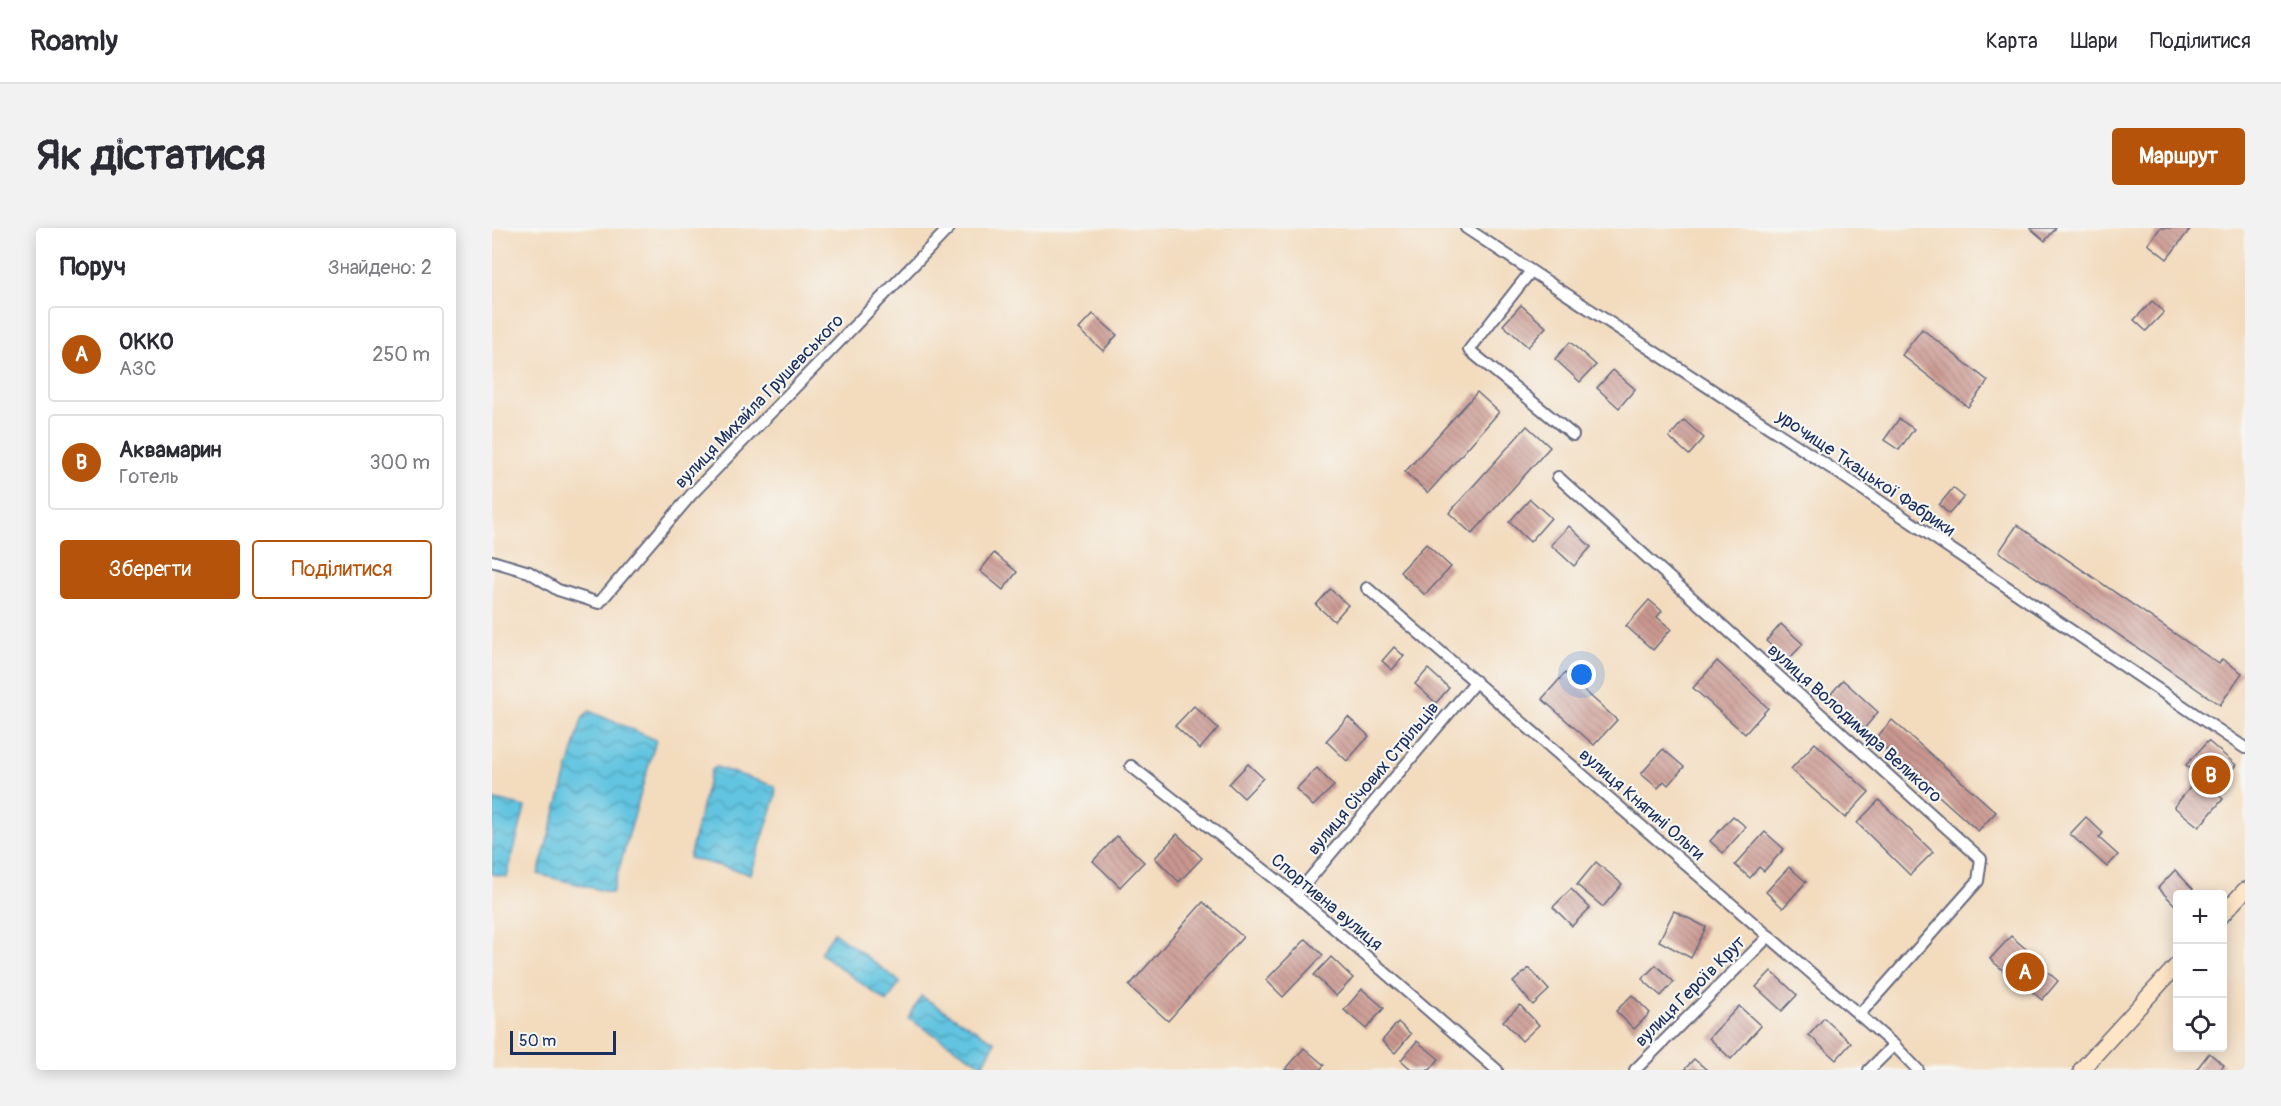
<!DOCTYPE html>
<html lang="uk">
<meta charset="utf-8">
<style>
:root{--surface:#fff;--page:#f2f2f3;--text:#2b2b33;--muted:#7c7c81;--line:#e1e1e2;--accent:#b45309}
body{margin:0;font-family:Pangolin,sans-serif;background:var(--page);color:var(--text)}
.controls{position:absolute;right:18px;bottom:18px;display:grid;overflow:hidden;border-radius:6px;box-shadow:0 3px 15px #0003}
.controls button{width:54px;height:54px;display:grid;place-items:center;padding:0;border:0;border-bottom:2px solid var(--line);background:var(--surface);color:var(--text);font:30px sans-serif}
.scale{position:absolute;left:18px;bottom:15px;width:106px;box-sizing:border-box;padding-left:6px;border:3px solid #1b2f5e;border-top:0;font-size:16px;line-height:21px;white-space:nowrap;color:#1b2f5e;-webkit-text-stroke:4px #f6f6f2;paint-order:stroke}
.you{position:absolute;left:1090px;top:447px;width:21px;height:21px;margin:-15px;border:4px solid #fff;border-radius:50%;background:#1a73e8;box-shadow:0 0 0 9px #1a73e833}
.badge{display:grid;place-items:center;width:39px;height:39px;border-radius:50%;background:var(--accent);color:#fff;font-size:20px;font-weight:700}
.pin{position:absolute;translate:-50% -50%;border:3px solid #fff;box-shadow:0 2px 6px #0006}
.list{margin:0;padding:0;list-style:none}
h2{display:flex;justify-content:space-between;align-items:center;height:78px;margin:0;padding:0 24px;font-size:26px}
h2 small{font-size:20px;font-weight:400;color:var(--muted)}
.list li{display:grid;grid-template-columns:39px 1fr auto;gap:18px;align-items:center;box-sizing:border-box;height:96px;margin:0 12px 12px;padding:0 12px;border:2px solid var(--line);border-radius:6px}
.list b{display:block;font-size:22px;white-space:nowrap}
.list p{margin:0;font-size:20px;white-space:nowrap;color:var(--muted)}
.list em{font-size:20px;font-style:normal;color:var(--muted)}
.actions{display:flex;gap:12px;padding:18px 24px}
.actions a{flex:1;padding:14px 0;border:2px solid var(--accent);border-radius:6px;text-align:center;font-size:21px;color:var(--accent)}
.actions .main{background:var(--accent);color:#fff}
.icon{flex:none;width:33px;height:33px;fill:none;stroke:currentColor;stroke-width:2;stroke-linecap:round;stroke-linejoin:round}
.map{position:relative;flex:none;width:1753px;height:842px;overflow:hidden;border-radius:6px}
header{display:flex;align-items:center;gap:36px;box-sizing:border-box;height:84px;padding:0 30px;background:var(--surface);border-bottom:2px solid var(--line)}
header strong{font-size:28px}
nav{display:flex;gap:33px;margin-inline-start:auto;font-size:21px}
.intro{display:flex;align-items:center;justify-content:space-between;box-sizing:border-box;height:144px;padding:0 36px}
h1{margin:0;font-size:42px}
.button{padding:15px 27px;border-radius:6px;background:var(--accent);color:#fff;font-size:21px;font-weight:700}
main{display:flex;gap:36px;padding:0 36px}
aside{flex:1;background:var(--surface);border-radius:6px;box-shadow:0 3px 15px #0003}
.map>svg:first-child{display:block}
.water{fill:url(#water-waves);stroke:#3e7a9f;stroke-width:1.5}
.building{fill:url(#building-back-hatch)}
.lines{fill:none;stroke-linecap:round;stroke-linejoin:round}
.street-casing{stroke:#676b80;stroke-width:14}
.secondary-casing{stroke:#676b80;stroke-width:18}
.street{stroke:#fff;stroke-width:10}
.secondary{stroke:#fee5c5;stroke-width:15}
.labels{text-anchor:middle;stroke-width:4.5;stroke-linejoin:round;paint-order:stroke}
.street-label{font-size:18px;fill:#1b2f5e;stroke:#f6f6f2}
</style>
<header>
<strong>Roamly</strong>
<nav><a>Карта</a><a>Шари</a><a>Поділитися</a></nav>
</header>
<div class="intro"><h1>Як дістатися</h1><a class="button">Маршрут</a></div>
<main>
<aside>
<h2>Поруч<small>Знайдено: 2</small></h2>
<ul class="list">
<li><span class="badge">A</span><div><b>OKKO</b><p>АЗС</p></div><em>250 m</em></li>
<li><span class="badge">B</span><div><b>Аквамарин</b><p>Готель</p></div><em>300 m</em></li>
</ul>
<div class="actions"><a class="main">Зберегти</a><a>Поділитися</a></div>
</aside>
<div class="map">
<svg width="1753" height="842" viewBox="0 0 1753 842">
<defs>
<pattern id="water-waves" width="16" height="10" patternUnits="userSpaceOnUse" patternTransform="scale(1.5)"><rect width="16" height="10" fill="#62c4e0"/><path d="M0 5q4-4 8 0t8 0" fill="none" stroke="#50a0b9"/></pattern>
<pattern id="building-back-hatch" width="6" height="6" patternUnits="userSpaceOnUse" patternTransform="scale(1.5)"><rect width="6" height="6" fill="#cb9890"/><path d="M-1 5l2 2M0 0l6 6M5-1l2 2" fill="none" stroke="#a47c79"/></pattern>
</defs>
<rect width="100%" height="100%" fill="#f6f6f2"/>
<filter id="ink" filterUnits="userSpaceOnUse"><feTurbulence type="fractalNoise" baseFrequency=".0167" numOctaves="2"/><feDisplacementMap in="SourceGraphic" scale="12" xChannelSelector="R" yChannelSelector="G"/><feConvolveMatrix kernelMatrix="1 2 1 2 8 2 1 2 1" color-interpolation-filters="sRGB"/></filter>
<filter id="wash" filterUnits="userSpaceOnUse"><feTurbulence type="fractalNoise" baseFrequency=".008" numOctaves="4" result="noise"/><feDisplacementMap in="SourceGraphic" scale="24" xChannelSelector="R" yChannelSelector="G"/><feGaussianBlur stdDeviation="1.35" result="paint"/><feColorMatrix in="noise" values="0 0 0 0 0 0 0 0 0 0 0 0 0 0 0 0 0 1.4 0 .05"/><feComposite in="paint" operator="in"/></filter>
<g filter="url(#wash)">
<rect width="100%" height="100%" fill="#f3dbbe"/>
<g class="water">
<polygon points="97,483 164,512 120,665 46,646 90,491"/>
<polygon points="224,539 283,558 284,568 259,646 197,630 219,543"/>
<polygon points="0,571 33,579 15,649 0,646"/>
<polygon points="342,704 408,754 395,774 328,725"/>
<polygon points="429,768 503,814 491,837 417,791"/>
</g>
<g id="blocks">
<g class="building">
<polygon points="1538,0 1564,0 1553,13"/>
<polygon points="1668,0 1699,0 1675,31 1656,16"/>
<polygon points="1660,73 1672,84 1654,103 1642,92"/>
<polygon points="1029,77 1054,99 1036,119 1011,97"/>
<polygon points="601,86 625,107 611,123 587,101"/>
<polygon points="1430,101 1496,153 1476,179 1410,127"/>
<polygon points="1078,114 1104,137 1088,154 1063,131"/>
<polygon points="1121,142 1143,161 1127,180 1105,160"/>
<polygon points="985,164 1007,184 936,265 913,244"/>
<polygon points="1407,191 1422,201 1407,222 1392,212"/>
<polygon points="1192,192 1212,210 1197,227 1177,209"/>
<polygon points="1035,198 1058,219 980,306 957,285"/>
<polygon points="1461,260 1472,269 1457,286 1447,277"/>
<polygon points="1038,271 1059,290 1038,314 1017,294"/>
<polygon points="1525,297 1727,436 1730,431 1750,445 1728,477 1507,324"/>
<polygon points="1077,298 1099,319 1082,338 1059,317"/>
<polygon points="934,316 959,339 933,367 908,344"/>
<polygon points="502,325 525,344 511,362 488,343"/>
<polygon points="838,361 856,377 842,393 824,377"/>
<polygon points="1157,372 1170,383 1165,389 1179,401 1161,422 1134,398"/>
<polygon points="1289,396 1311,416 1296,432 1274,413"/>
<polygon points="902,419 912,428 900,442 890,433"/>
<polygon points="1225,433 1276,480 1253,506 1201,460"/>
<polygon points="936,441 957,460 944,475 923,456"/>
<polygon points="1073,445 1125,492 1102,517 1050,471"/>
<polygon points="1351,452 1386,484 1372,501 1336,469"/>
<polygon points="702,478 726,500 708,521 683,498"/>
<polygon points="856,489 877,508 855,533 834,513"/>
<polygon points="1400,492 1504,584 1486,603 1383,511"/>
<polygon points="1716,513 1744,537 1723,562 1694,537"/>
<polygon points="1323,515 1377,564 1353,590 1299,541"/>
<polygon points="1171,521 1192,539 1176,557 1172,553 1166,560 1149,546"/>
<polygon points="756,536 771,550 752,570 737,556"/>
<polygon points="825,540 842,558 821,578 804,561"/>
<polygon points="1706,550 1731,571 1707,599 1682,579"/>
<polygon points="1387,572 1441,624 1418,647 1365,595"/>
<polygon points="1241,588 1254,599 1231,625 1218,613"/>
<polygon points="1594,589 1611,605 1607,610 1626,627 1615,639 1578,606"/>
<polygon points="1273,604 1292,621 1272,643 1267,639 1258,650 1243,637"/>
<polygon points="685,606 710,630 687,654 663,630"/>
<polygon points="625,608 652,634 628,659 601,633"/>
<polygon points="1104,634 1130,656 1111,679 1085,657"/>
<polygon points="1297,639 1314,654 1291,680 1274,664"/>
<polygon points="1683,642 1701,661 1695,666 1686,666 1684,678 1666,660"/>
<polygon points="1079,661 1098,680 1080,698 1061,679"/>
<polygon points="711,674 751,709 676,793 637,758"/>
<polygon points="1182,683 1214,699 1199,730 1167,713"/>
<polygon points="1519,708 1534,721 1532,723 1566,753 1550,772 1516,743 1514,745 1498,731"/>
<polygon points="814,711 831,727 791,769 774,752"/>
<polygon points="839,729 861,750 844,768 822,747"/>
<polygon points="1164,737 1182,754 1169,768 1150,751"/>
<polygon points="1037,740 1057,762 1041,777 1021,754"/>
<polygon points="1279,743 1305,767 1290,783 1264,759"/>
<polygon points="870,761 892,780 874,801 852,782"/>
<polygon points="1140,767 1158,785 1142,801 1124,783"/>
<polygon points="1028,777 1047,797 1030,813 1011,793"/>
<polygon points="1247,778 1269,798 1239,831 1217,810"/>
<polygon points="1332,790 1359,815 1344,832 1317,807"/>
<polygon points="906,794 919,806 903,825 890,813"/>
<polygon points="925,813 947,831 938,842 920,842 909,832"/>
<polygon points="812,820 832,837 828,842 793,842"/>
<polygon points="1717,825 1732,837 1728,842 1704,842"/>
<polygon points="1202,831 1215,842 1192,842"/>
</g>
</g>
</g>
<g filter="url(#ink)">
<use href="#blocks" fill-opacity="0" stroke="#676b80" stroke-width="1.5"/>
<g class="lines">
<g class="street-casing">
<g id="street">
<polyline points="974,0 1345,244 1753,520"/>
<polyline points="1039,43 977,122 1081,207"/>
<polyline points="1066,249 1489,631 1486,653 1367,787"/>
<polyline points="0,333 37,344 66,362 107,375 199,267 457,0"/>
<polyline points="875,360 1402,817 1426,842"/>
<polyline points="639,538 804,667 1005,842"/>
<polyline points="804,667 984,453"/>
<polyline points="1143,842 1277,708"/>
<polyline points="1377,842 1402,817"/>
</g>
</g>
<g class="secondary-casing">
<g id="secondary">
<polyline points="1730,687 1753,662"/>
<polyline points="1589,842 1686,736"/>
</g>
</g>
<use href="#street" class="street"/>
<use href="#secondary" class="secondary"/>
</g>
</g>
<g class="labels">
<g class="street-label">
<text transform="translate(267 173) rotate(-46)" y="6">вулиця Михайла Грушевського</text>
<text transform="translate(1374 245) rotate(34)" y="6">урочище Ткацької Фабрики</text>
<text transform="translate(1363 495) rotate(42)" y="6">вулиця Володимира Великого</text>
<text transform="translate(881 550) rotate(-50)" y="6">вулиця Січових Стрільців</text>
<text transform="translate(1150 576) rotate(41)" y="6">вулиця Княгині Ольги</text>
<text transform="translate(835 674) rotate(40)" y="6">Спортивна вулиця</text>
<text transform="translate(1198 763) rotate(-45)" y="6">вулиця Героїв Крут</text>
</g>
</g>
</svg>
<div class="controls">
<button>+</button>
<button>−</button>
<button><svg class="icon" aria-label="locate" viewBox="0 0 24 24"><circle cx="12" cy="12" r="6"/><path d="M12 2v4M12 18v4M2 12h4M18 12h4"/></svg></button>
</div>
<div class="scale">50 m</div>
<div class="you"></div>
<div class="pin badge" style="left:1533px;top:744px">A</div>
<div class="pin badge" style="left:1719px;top:547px">B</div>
</div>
</main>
